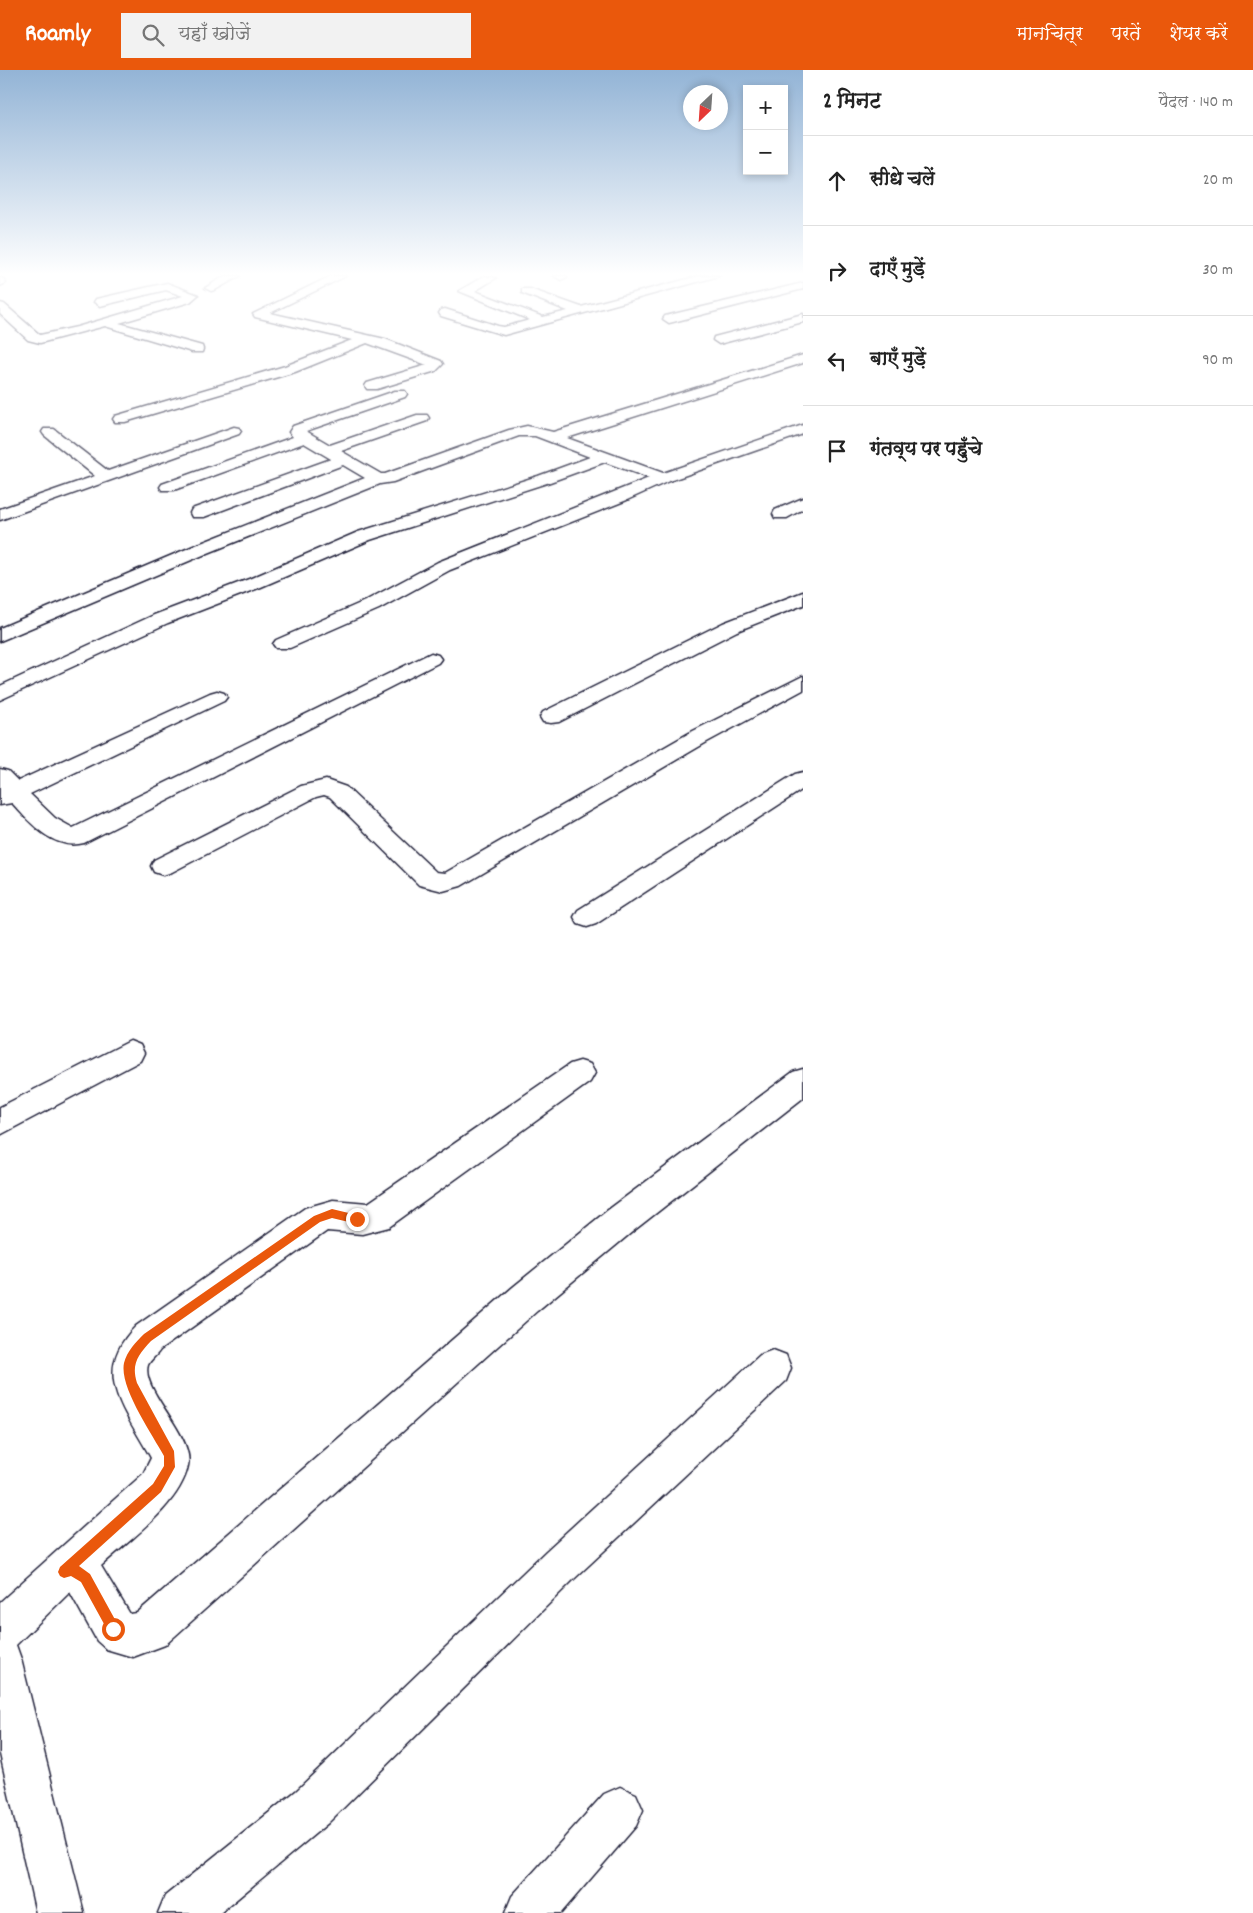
<!DOCTYPE html>
<html lang="hi">
<meta charset="utf-8">
<style>
:root{--surface:#fff;--page:#f2f2f2;--text:#222;--muted:#767676;--line:#e0e0e0;--accent:#ea580c}
body{margin:0;font-family:Dekko,"Playpen Sans Deva",sans-serif;background:var(--page);color:var(--text)}
.controls{position:absolute;right:15px;top:15px;display:grid;overflow:hidden;border-radius:0px;box-shadow:0 2px 8px #0003}
.controls button{width:45px;height:45px;display:grid;place-items:center;padding:0;border:0;border-bottom:1px solid var(--line);background:var(--surface);color:var(--text);font:25px sans-serif}
.compass{position:absolute;left:683px;top:15px;width:45px;height:45px;border-radius:50%;background:var(--surface);box-shadow:0 2px 8px #0003;rotate:205deg}
.stop{position:absolute;width:15px;height:15px;margin:-11px;border:4px solid #ea580c;border-radius:50%;background:#fff}
.stop.end{background:#ea580c;border-color:#fff;box-shadow:0 1px 5px #0008}
.list{margin:0;padding:0;list-style:none}
h2{display:flex;justify-content:space-between;align-items:center;height:65px;margin:0;padding:0 20px;font-size:21px}
h2 small{font-size:16px;font-weight:400;color:var(--muted)}
.list li{display:grid;grid-template-columns:32px 1fr auto;gap:15px;align-items:center;box-sizing:border-box;height:90px;padding:0 20px;border-top:1px solid var(--line)}
.list b{display:block;font-size:19px;white-space:nowrap}
.list em{font-size:16px;font-style:normal;color:var(--muted)}
.icon{flex:none;width:28px;height:28px;fill:none;stroke:currentColor;stroke-width:2;stroke-linecap:round;stroke-linejoin:round}
.map{position:relative;flex:none;width:803px;height:1843px;overflow:hidden}
header{display:flex;align-items:center;gap:30px;box-sizing:border-box;height:70px;padding:0 25px;background:var(--accent);color:#fff}
header strong{font-size:24px}
nav{display:flex;gap:28px;margin-inline-start:auto;font-size:18px}
.search{width:350px;height:45px;background:var(--page);display:flex;align-items:center;gap:12px;box-sizing:border-box;padding:0 18px;border-radius:0px;color:var(--muted);font-size:19px}
main{display:flex}
aside{flex:1;background:var(--surface)}
.map>svg:first-child{display:block}
.lines{fill:none;stroke-linecap:round;stroke-linejoin:round}
.minor-casing{stroke:#22223b;stroke-width:3}
.minor{fill:#fff;fill-rule:evenodd}
.route{fill:#ea580c}
</style>
<header>
<strong>Roamly</strong>
<div class="search"><svg class="icon" aria-label="search" viewBox="0 0 24 24"><circle cx="10" cy="10" r="6"/><path d="M15 15l6 6"/></svg>यहाँ खोजें</div>
<nav><a>मानचित्र</a><a>परतें</a><a>शेयर करें</a></nav>
</header>
<main>
<div class="map">
<svg width="803" height="1843" viewBox="0 0 803 1843">
<rect width="100%" height="100%" fill="#fff"/>
<filter id="ink" filterUnits="userSpaceOnUse"><feTurbulence type="fractalNoise" baseFrequency=".02" numOctaves="2"/><feDisplacementMap in="SourceGraphic" scale="10" xChannelSelector="R" yChannelSelector="G"/><feConvolveMatrix kernelMatrix="1 2 1 2 8 2 1 2 1" color-interpolation-filters="sRGB"/></filter>
<g filter="url(#ink)">
<g class="lines">
<g class="minor-casing">
<g id="minor">
<polygon points="225,206 240,206 215,220 211,221 205,218"/>
<polygon points="331,206 346,206 270,243 385,269 441,291 443,294 436,301 377,319 367,319 365,316 367,313 427,295 367,273 295,302 125,352 115,352 113,349 115,346 285,296 352,270 255,247 253,244"/>
<polygon points="484,206 496,208 475,221 543,247 568,241 522,223 522,219 530,219 581,237 699,206 719,206 504,265 441,246 439,243 441,240 445,239 498,256 504,257 530,250 459,221"/>
<polygon points="554,206 566,206 567,207 561,210"/>
<polygon points="0,208 4,209 6,213 0,216"/>
<polygon points="167,213 198,225 190,232 119,253 202,276 203,279 202,282 192,282 105,256 40,273 28,270 0,244 0,233 4,234 40,265 77,257 183,226 166,220 100,236 94,232 96,229"/>
<polygon points="803,213 803,219 669,253 663,249 665,246"/>
<polygon points="803,244 803,252 719,274 713,270 714,267"/>
<polygon points="803,285 803,293 567,368 663,403 803,355 803,364 669,411 627,430 450,500 379,539 290,578 276,578 273,574 276,570 365,531 438,492 649,408 605,392 550,412 370,470 261,517 168,553 0,630 0,616 154,545 249,509 358,462 538,406 590,387 535,366 519,366 393,412 380,414 208,483 0,571 0,558 196,475 365,408 343,395 204,447 192,447 190,443 192,439 331,389 304,373 174,420 162,420 160,417 162,414 293,367 289,362 293,356 395,321 405,321 407,324 405,327 306,361 330,375 417,345 427,345 429,348 427,351 341,381 381,404 385,404 509,360 527,356 553,362"/>
<polygon points="234,357 239,358 241,361 239,364 0,450 0,439 95,406 44,365 42,362 44,359 54,359 108,401"/>
<polygon points="803,428 803,439 787,448 775,448 773,444 775,440"/>
<polygon points="803,522 803,535 737,561 559,652 551,653 543,652 540,647 543,642 723,553"/>
<path d="M431,583L438,585L441,589L438,593L84,773C54,781 30,753 12,733L0,735V699L8,701L18,711L210,623L217,621L224,623L227,627L224,631L30,724L55,748L73,758Z"/>
<polygon points="803,606 803,620 707,672 461,816 443,821 419,815 330,727 324,725 316,727 172,802 163,805 154,802 151,796 154,790 301,716 326,710 346,717 436,802 445,803 691,662"/>
<polygon points="803,702 803,719 596,854 587,857 578,854 574,847 578,840 795,704"/>
<polygon points="130,971 140,975 144,983 140,991 0,1065 0,1037"/>
<path d="M580,991L590,994L595,1003L590,1012L389,1157L362,1164L327,1161L160,1280C157,1285 150,1290 148,1295C140,1320 195,1366 188,1396C180,1435 129,1470 101,1496L130,1544L137,1543L513,1217L608,1140L793,1002L803,999V1028L632,1162L537,1241L165,1575L133,1587L106,1579L97,1571L70,1522L16,1575L21,1589L84,1843H36L0,1684V1532L143,1404L151,1388C126,1341 89,1303 136,1256L305,1138L333,1130L368,1133L570,994Z"/>
<polygon points="773,1280 786,1285 791,1298 786,1311 574,1509 328,1753 220,1843 158,1843 165,1826 296,1721 546,1481 760,1285"/>
<polygon points="620,1717 636,1724 643,1740 636,1756 561,1843 505,1843 512,1826 604,1724"/>
</g>
</g>
<use href="#minor" class="minor"/>
</g>
</g>
<linearGradient id="sky" x2="0" y2="1"><stop stop-color="#93b4d6"/><stop offset="0.44" stop-color="#fff"/><stop offset="1" stop-color="#fff" stop-opacity="0"/></linearGradient>
<rect width="803" height="464" fill="url(#sky)"/>
<path class="route" d="M332,1139L357,1145L361,1149L357,1154L332,1148L320,1152L151,1271C138,1285 131,1294 137,1313L174,1381L175,1397L161,1422L79,1496L90,1504L118,1555L120,1559L118,1563L113,1565L109,1563L81,1512L71,1506L64,1508L60,1506L58,1502L60,1497L153,1414L164,1396V1386C152,1364 119,1317 124,1293C127,1281 136,1272 144,1264L314,1146Z"/>
</svg>
<div class="controls">
<button>+</button>
<button>−</button>
</div>
<svg class="compass" viewBox="-18 -18 36 36"><path d="M0-13l5 13h-10z" fill="#e53935"/><path d="M0 13l5-13h-10z" fill="#767676"/></svg>
<div class="stop" style="left:113px;top:1559px"></div>
<div class="stop end" style="left:357px;top:1149px"></div>
</div>
<aside>
<h2>2 मिनट<small>पैदल · 140 m</small></h2>
<ul class="list">
<li><svg class="icon" aria-label="ahead" viewBox="0 0 24 24"><path d="M12 20V5M6 11l6-6 6 6"/></svg><div><b>सीधे चलें</b></div><em>20 m</em></li>
<li><svg class="icon" aria-label="right" viewBox="0 0 24 24"><path d="M7 20v-9h11M14 6l5 5-5 5"/></svg><div><b>दाएँ मुड़ें</b></div><em>30 m</em></li>
<li><svg class="icon" aria-label="left" viewBox="0 0 24 24"><path d="M17 20v-9H6M10 6l-5 5 5 5"/></svg><div><b>बाएँ मुड़ें</b></div><em>90 m</em></li>
<li><svg class="icon" aria-label="arrive" viewBox="0 0 24 24"><path d="M6 21V4h12l-3 4 3 4H6"/></svg><div><b>गंतव्य पर पहुँचे</b></div></li>
</ul>
</aside>
</main>
